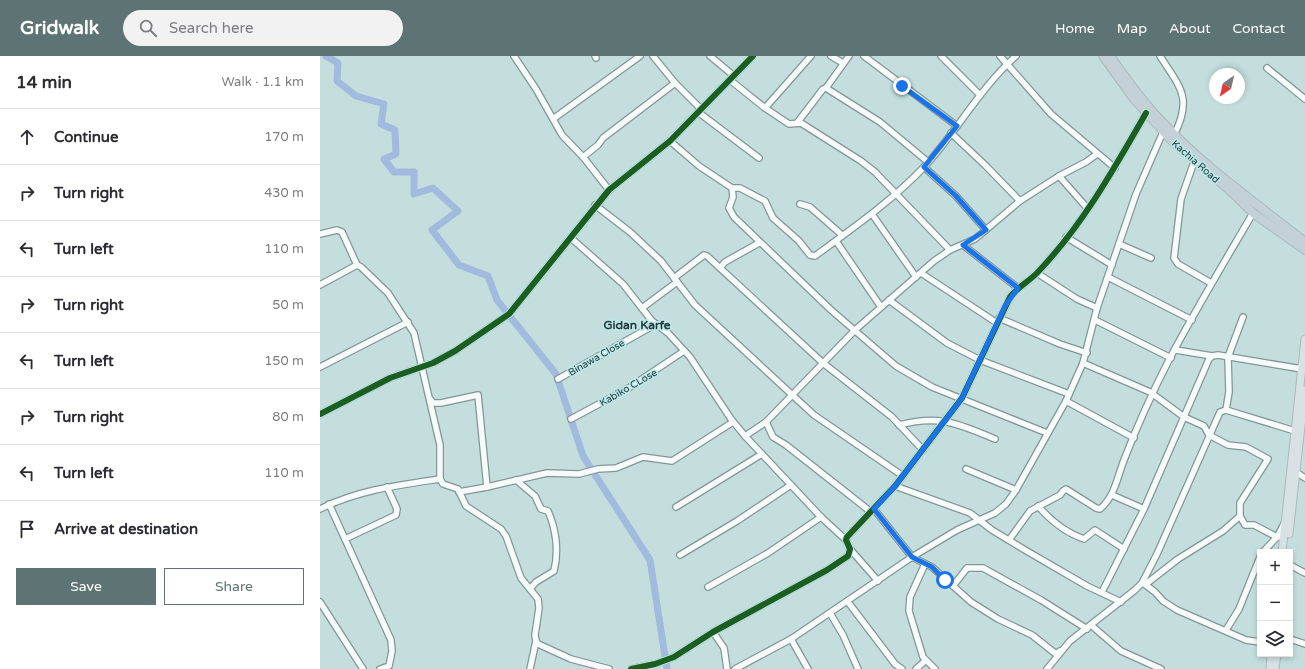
<!DOCTYPE html>
<meta charset="utf-8">
<style>
:root{--surface:#fff;--page:#f2f2f3;--text:#2b2b33;--muted:#7c7c81;--line:#e1e1e2;--accent:#5e7373}
body{margin:0;font-family:"Varela Round",sans-serif;background:var(--page);color:var(--text)}
.controls{position:absolute;right:12px;bottom:12px;display:grid;overflow:hidden;border-radius:0px;box-shadow:0 2px 6px #0003}
.controls button{width:36px;height:36px;display:grid;place-items:center;padding:0;border:0;border-bottom:1px solid var(--line);background:var(--surface);color:var(--text);font:20px sans-serif}
.compass{position:absolute;left:889px;top:12px;width:36px;height:36px;border-radius:50%;background:var(--surface);box-shadow:0 2px 6px #0003;rotate:214deg}
.stop{position:absolute;width:12px;height:12px;margin:-9px;border:3px solid #1a73e8;border-radius:50%;background:#fff}
.stop.end{background:#1a73e8;border-color:#fff;box-shadow:0 1px 4px #0008}
.list{margin:0;padding:0;list-style:none}
h2{display:flex;justify-content:space-between;align-items:center;height:52px;margin:0;padding:0 16px;font-size:17px}
h2 small{font-size:13px;font-weight:400;color:var(--muted)}
.list li{display:grid;grid-template-columns:26px 1fr auto;gap:12px;align-items:center;box-sizing:border-box;height:56px;padding:0 16px;border-top:1px solid var(--line)}
.list b{display:block;font-size:15px;white-space:nowrap}
.list em{font-size:13px;font-style:normal;color:var(--muted)}
.actions{display:flex;gap:8px;padding:12px 16px}
.actions a{flex:1;padding:9px 0;border:1px solid var(--accent);border-radius:0px;text-align:center;font-size:14px;color:var(--accent)}
.actions .main{background:var(--accent);color:#fff}
.icon{flex:none;width:22px;height:22px;fill:none;stroke:currentColor;stroke-width:2;stroke-linecap:round;stroke-linejoin:round}
.map{position:relative;flex:none;width:985px;height:613px;overflow:hidden}
header{display:flex;align-items:center;gap:24px;box-sizing:border-box;height:56px;padding:0 20px;background:var(--accent);color:#fff}
header strong{font-size:19px}
nav{display:flex;gap:22px;margin-inline-start:auto;font-size:14px}
.search{width:280px;height:36px;background:var(--page);display:flex;align-items:center;gap:10px;box-sizing:border-box;padding:0 14px;border-radius:22px;color:var(--muted);font-size:15px}
main{display:flex}
aside{flex:1;background:var(--surface)}
.map>svg:first-child{display:block}
.lines{fill:none;stroke-linecap:round;stroke-linejoin:round}
.river{stroke:#a2badd;stroke-width:7}
.minor-casing{stroke:#839696;stroke-width:8}
.major-casing{stroke:#abb9b9;stroke-width:9}
.highway-casing{stroke:#abb9b9;stroke-width:10}
.minor{stroke:#f6fafa;stroke-width:5.5}
.major{stroke:#d8e1e4;stroke-width:7}
.highway{stroke:#c3d1d6;stroke-width:8}
.cycleway-casing{stroke:#bae8e8;stroke-width:8}
.cycleway{stroke:#1b5e20;stroke-width:6}
.route{stroke:#1a73e8;stroke-width:5}
.labels{text-anchor:middle;stroke-width:3.5;stroke-linejoin:round;paint-order:stroke}
.street-label{font-size:10px;fill:#273939;stroke:#bae8e8}
.quarter-label{font-size:12px;font-weight:bold;fill:#273939;stroke:#bae8e8}
</style>
<header>
<strong>Gridwalk</strong>
<div class="search"><svg class="icon" aria-label="search" viewBox="0 0 24 24"><circle cx="10" cy="10" r="6"/><path d="M15 15l6 6"/></svg>Search here</div>
<nav><a>Home</a><a>Map</a><a>About</a><a>Contact</a></nav>
</header>
<main>
<aside>
<h2>14 min<small>Walk · 1.1 km</small></h2>
<ul class="list">
<li><svg class="icon" aria-label="ahead" viewBox="0 0 24 24"><path d="M12 20V5M6 11l6-6 6 6"/></svg><div><b>Continue</b></div><em>170 m</em></li>
<li><svg class="icon" aria-label="right" viewBox="0 0 24 24"><path d="M7 20v-9h11M14 6l5 5-5 5"/></svg><div><b>Turn right</b></div><em>430 m</em></li>
<li><svg class="icon" aria-label="left" viewBox="0 0 24 24"><path d="M17 20v-9H6M10 6l-5 5 5 5"/></svg><div><b>Turn left</b></div><em>110 m</em></li>
<li><svg class="icon" aria-label="right" viewBox="0 0 24 24"><path d="M7 20v-9h11M14 6l5 5-5 5"/></svg><div><b>Turn right</b></div><em>50 m</em></li>
<li><svg class="icon" aria-label="left" viewBox="0 0 24 24"><path d="M17 20v-9H6M10 6l-5 5 5 5"/></svg><div><b>Turn left</b></div><em>150 m</em></li>
<li><svg class="icon" aria-label="right" viewBox="0 0 24 24"><path d="M7 20v-9h11M14 6l5 5-5 5"/></svg><div><b>Turn right</b></div><em>80 m</em></li>
<li><svg class="icon" aria-label="left" viewBox="0 0 24 24"><path d="M17 20v-9H6M10 6l-5 5 5 5"/></svg><div><b>Turn left</b></div><em>110 m</em></li>
<li><svg class="icon" aria-label="arrive" viewBox="0 0 24 24"><path d="M6 21V4h12l-3 4 3 4H6"/></svg><div><b>Arrive at destination</b></div></li>
</ul>
<div class="actions"><a class="main">Save</a><a>Share</a></div>
</aside>
<div class="map">
<svg width="985" height="613" viewBox="0 0 985 613">
<rect width="100%" height="100%" fill="#c4dede"/>
<g class="lines">
<polyline class="river" points="6,0 18,7 17,25 36,40 64,48 61,68 75,74 76,98 64,103 74,116 94,116 94,138 113,132 138,155 112,174 139,209 168,220 177,244 236,318 263,400 330,504 347,613"/>
<g class="minor-casing">
<g id="minor">
<polyline points="194,0 216,33 242,79 264,102 289,134"/>
<polyline points="275,0 276,2"/>
<polyline points="333,0 355,27 381,53"/>
<polyline points="390,0 414,20"/>
<polyline points="511,0 523,7"/>
<polyline points="544,0 637,70"/>
<polyline points="621,0 660,39"/>
<polyline points="680,0 731,58 795,112"/>
<path d="M840,0C860,31 873,42 854,79"/>
<polyline points="947,12 985,43"/>
<polyline points="410,24 445,52 469,68 481,67 541,105 555,116 630,194"/>
<polyline points="506,32 560,66 608,106"/>
<polyline points="445,52 491,0"/>
<polyline points="378,56 439,102"/>
<polyline points="233,63 320,0"/>
<polyline points="477,67 503,33 506,32 529,0"/>
<polyline points="631,77 665,109 700,145"/>
<polyline points="350,85 379,110 412,132 413,141 409,152 414,161 511,254 576,310 612,331 727,377"/>
<polyline points="263,101 278,89 283,82 355,27"/>
<polyline points="874,106 861,143 854,202 858,208 891,227"/>
<polyline points="604,111 636,140 666,174"/>
<polyline points="739,120 768,153"/>
<path d="M412,132H420L445,145L453,162L479,185L490,199L495,200C533,172 572,145 605,110C637,75 660,32 696,0"/>
<polyline points="480,148 490,151 522,179"/>
<polyline points="275,149 310,176 341,205 375,249 494,359 583,420"/>
<polyline points="552,158 596,221"/>
<polyline points="0,178 17,174 22,176 37,209"/>
<polyline points="746,181 792,209"/>
<polyline points="251,182 303,228 332,265 348,277 370,301 411,363 425,380 501,461 526,484"/>
<polyline points="516,185 561,251"/>
<polyline points="799,188 831,202"/>
<polyline points="643,189 698,232"/>
<polyline points="400,212 405,206 439,187"/>
<polyline points="601,217 677,267"/>
<polyline points="717,217 757,243 777,252"/>
<polyline points="788,221 872,264"/>
<polyline points="354,222 384,199 387,200 503,307 572,361 603,394"/>
<polyline points="0,229 37,209 41,211 68,237 94,277 120,389 120,423 123,428 138,433 146,450 181,473 186,480 201,522 218,543 219,552 215,579 216,585 218,588 251,603 289,613"/>
<polyline points="569,244 627,287 660,304 749,338"/>
<polyline points="322,252 357,226"/>
<polyline points="679,262 740,288 767,297"/>
<polyline points="775,264 851,302"/>
<polyline points="856,294 892,300"/>
<polyline points="763,307 830,336 864,361 884,370 889,379 908,389 926,391 948,403 920,447 920,460"/>
<polyline points="0,311 88,266"/>
<polyline points="238,323 336,268"/>
<polyline points="111,344 112,347 121,347 158,339 167,431"/>
<polyline points="746,345 814,382"/>
<polyline points="906,354 909,336 908,301 923,261"/>
<polyline points="0,358 70,322 113,307 135,295 189,258 289,134 350,85 433,0"/>
<polyline points="251,363 307,333 364,295"/>
<polyline points="446,366 453,381 466,389 551,456"/>
<path d="M579,369C620,358 638,368 675,383"/>
<polyline points="425,380 446,366 535,274 614,205 630,194 655,183 700,145 739,120 766,106 777,98"/>
<polyline points="646,413 696,434"/>
<polyline points="976,416 985,422"/>
<path d="M196,424L215,440L221,453L228,455C236,473 239,495 234,515L216,526L210,533"/>
<polyline points="575,430 650,457 672,474 705,494 767,530 801,546"/>
<polyline points="139,436 167,431 227,417 259,418 278,413 296,412 323,401 352,405 413,366"/>
<polyline points="792,439 824,453"/>
<polyline points="9,448 71,584 72,595 69,610 60,613"/>
<path d="M718,450C731,465 746,477 764,483L775,474L804,493"/>
<polyline points="356,451 442,398"/>
<path d="M0,453C38,434 79,429 120,423"/>
<polyline points="554,453 592,501 612,511 651,546 678,563 712,579 736,598 740,595"/>
<polyline points="25,483 76,459 77,453 67,431"/>
<path d="M689,484L710,455L740,439L743,435L746,433L776,452L780,453C795,440 797,422 804,404C817,370 833,335 850,302C876,253 905,205 933,157"/>
<polyline points="530,493 558,525"/>
<polyline points="943,496 957,481 964,468"/>
<polyline points="360,499 417,465 471,429"/>
<polyline points="605,508 590,541 589,555 603,601 615,613"/>
<polyline points="970,509 985,517"/>
<polyline points="823,527 835,536 843,545 857,554 926,584 940,586"/>
<polyline points="826,528 858,503 903,475 920,460 925,469 934,469 957,481 964,479"/>
<polyline points="633,530 647,512 663,512 721,544 767,573"/>
<polyline points="388,531 448,497 501,461"/>
<polyline points="782,536 824,453 889,303 892,300 898,299 982,313"/>
<polyline points="0,546 43,613"/>
<polyline points="528,546 575,608 582,613"/>
<polyline points="510,557 523,579 538,613"/>
<polyline points="771,569 801,595 841,613"/>
<polyline points="906,574 919,553 940,501"/>
<polyline points="393,576 404,592 407,613"/>
<polyline points="471,583 488,613"/>
<polyline points="970,583 985,588"/>
<polyline points="210,613 216,585"/>
<path d="M311,613L335,608L354,601L393,576L507,514L528,500L530,493L526,484L527,481L575,430L642,342L690,241C698,231 708,226 717,217C762,170 794,113 826,57"/>
<polyline points="415,613 471,583 592,501 637,474 675,457 686,448 696,434 746,345 763,307 777,252 816,138 843,76"/>
<polyline points="596,613 605,605"/>
<polyline points="727,613 750,585 815,534 822,527 837,498 900,356 906,354 975,375"/>
</g>
</g>
<g class="major-casing">
<g id="major">
<polyline points="969,478 985,334"/>
<polyline points="962,496 985,283"/>
<polyline points="950,613 951,598"/>
<polyline points="955,613 957,598"/>
</g>
</g>
<g class="highway-casing">
<g id="highway">
<polyline points="783,0 814,43 853,86 914,138 933,157 985,194"/>
<path d="M790,0C806,23 822,45 841,65C884,111 936,147 985,186"/>
</g>
</g>
<use href="#minor" class="minor"/>
<use href="#major" class="major"/>
<use href="#highway" class="highway"/>
<g class="cycleway-casing">
<g id="cycleway">
<polyline points="0,358 70,322 113,307 135,295 189,258 289,134 350,85 433,0"/>
<path d="M311,613L335,608L354,601L393,576L507,514L528,500L530,493L526,484L527,481L575,430L642,342L690,241C698,231 708,226 717,217C762,170 794,113 826,57"/>
</g>
</g>
<use href="#cycleway" class="cycleway"/>
</g>
<g class="lines">
<polyline class="route" points="582,30 637,70 604,111 636,140 666,174 643,189 698,232 685,250 642,342 575,430 554,453 592,501 612,511 625,524"/>
</g>
<g class="labels">
<g class="street-label">
<text transform="translate(876 105) rotate(41)" y="4">Kachia Road</text>
<text transform="translate(276 301) rotate(-30)" y="4">Binawa Close</text>
<text transform="translate(308 331) rotate(-30)" y="4">Kabiko CLose</text>
</g>
<g class="quarter-label">
<text x="317" y="273">Gidan Karfe</text>
</g>
</g>
</svg>
<div class="controls">
<button>+</button>
<button>−</button>
<button><svg class="icon" aria-label="layers" viewBox="0 0 24 24"><path d="M12 4l9 5-9 5-9-5zM3 14l9 5 9-5"/></svg></button>
</div>
<svg class="compass" viewBox="-18 -18 36 36"><path d="M0-13l5 13h-10z" fill="#e53935"/><path d="M0 13l5-13h-10z" fill="#7c7c81"/></svg>
<div class="stop" style="left:625px;top:524px"></div>
<div class="stop end" style="left:582px;top:30px"></div>
</div>
</main>
